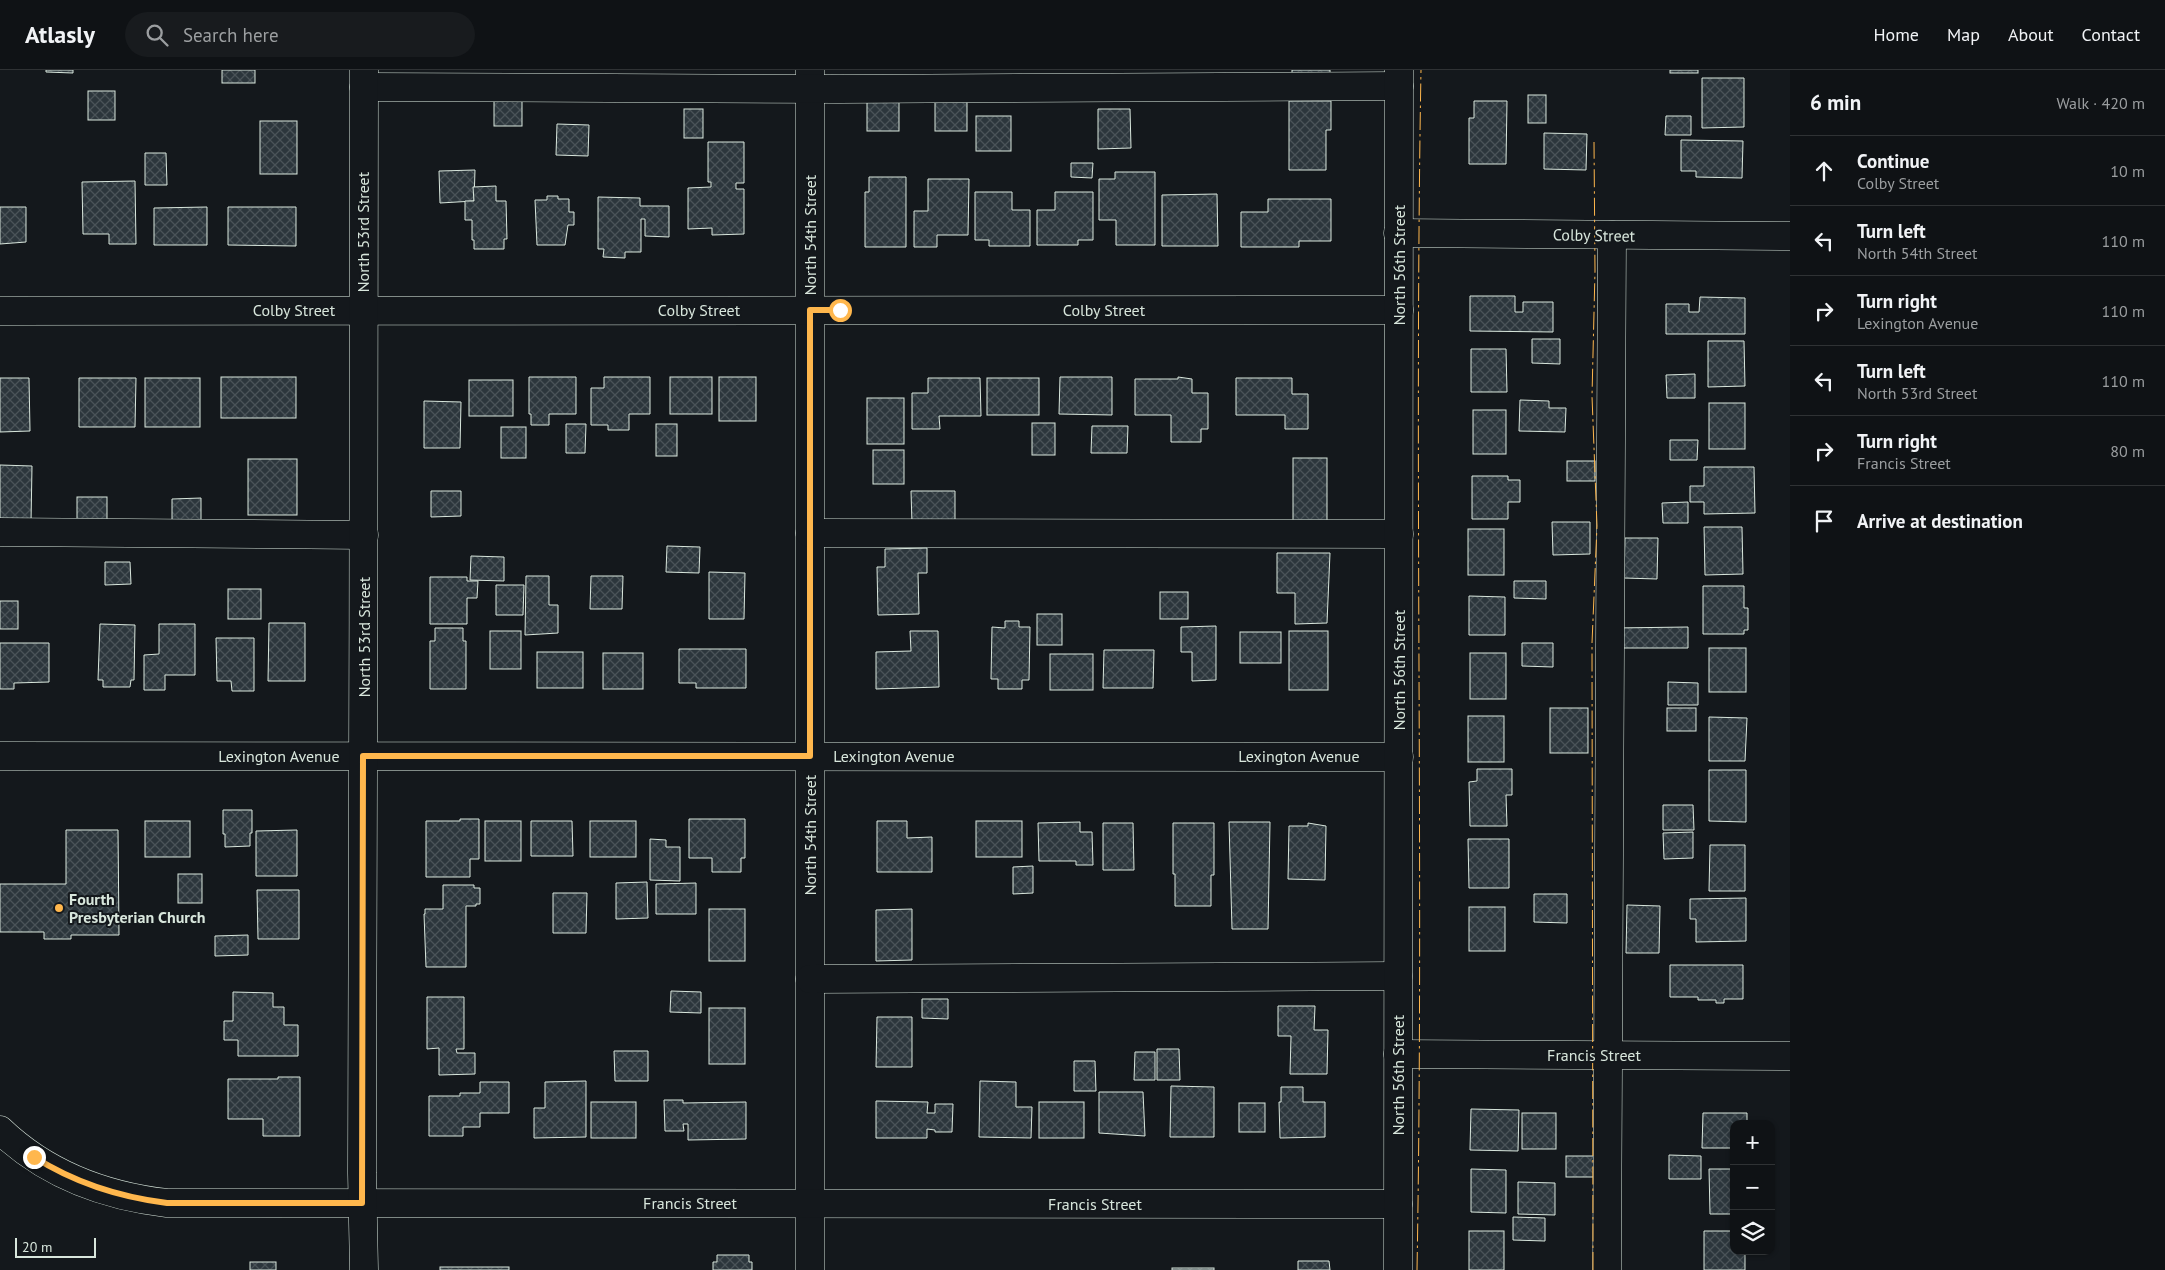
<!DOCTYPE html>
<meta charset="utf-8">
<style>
:root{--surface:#0f1215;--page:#181b1e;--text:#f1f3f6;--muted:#9b9ea0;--line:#2f3234}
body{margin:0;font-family:"PT Sans",sans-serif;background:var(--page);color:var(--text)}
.controls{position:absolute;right:15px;bottom:15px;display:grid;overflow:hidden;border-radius:10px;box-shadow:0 1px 4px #0004}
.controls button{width:45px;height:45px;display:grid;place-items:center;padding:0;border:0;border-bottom:1px solid var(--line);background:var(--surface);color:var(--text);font:25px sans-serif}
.scale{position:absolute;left:15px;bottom:12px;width:81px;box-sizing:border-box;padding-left:5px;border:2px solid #d8e6dc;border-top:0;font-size:14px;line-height:18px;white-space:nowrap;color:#d8e6dc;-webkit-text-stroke:4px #14181c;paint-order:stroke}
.stop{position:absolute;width:15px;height:15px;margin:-11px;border:4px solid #ffb74d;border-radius:50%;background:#fff}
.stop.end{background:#ffb74d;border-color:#fff;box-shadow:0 1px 5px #0008}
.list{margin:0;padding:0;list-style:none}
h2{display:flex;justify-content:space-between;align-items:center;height:65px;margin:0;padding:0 20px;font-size:21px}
h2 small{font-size:16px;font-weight:400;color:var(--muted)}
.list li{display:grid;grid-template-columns:32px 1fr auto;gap:15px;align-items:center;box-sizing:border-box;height:70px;padding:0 20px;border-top:1px solid var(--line)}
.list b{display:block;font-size:19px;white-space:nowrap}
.list p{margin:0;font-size:16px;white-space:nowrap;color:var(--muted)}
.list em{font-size:16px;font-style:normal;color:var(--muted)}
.icon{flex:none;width:28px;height:28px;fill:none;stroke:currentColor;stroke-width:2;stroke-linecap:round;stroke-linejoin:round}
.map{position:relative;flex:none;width:1790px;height:1200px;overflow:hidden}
header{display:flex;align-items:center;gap:30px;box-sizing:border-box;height:70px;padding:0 25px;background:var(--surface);border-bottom:1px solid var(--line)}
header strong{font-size:24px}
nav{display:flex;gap:28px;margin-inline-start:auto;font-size:18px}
.search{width:350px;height:45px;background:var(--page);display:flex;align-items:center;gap:12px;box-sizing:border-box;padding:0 18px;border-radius:28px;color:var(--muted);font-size:19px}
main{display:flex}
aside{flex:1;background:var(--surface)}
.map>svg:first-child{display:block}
.building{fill:url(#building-cross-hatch);stroke:#d8e6dc}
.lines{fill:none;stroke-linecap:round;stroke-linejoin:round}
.minor-casing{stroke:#d8e6dc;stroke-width:29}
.major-casing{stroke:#d8e6dc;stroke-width:29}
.minor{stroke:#14181c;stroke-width:28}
.major{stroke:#14181c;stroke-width:28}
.power{stroke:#ffb74d;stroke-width:1;stroke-dasharray:18 4 2.5 4;stroke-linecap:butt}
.route{stroke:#ffb74d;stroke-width:6}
.poi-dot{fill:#ffb74d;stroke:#14181c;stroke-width:2}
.labels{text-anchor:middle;stroke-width:4;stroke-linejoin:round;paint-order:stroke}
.street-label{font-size:16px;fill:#d8e6dc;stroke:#14181c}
.poi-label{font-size:16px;font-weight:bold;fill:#d8e6dc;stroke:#14181c;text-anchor:start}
</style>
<header>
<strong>Atlasly</strong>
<div class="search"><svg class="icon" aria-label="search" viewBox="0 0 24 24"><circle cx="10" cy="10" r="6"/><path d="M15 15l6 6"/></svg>Search here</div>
<nav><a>Home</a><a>Map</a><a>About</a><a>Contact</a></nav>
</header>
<main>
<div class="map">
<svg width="1790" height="1200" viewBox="0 0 1790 1200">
<defs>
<pattern id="building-cross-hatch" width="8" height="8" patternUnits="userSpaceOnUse" patternTransform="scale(1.25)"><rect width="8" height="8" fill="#2c363c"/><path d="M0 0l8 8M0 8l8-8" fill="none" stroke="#4a5358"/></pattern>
</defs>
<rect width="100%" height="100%" fill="#14181c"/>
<g class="building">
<polygon points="46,0 73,0 73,3 46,2"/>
<rect x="222" y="0" width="33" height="13"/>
<rect x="1292" y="0" width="38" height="3"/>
<rect x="1670" y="0" width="28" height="3"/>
<polygon points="1702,8 1744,8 1744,57 1702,58"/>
<rect x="88" y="21" width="27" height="29"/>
<rect x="1528" y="25" width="18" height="28"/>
<rect x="867" y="28" width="32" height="33"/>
<rect x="494" y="29" width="28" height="27"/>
<rect x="935" y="29" width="32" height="32"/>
<polygon points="1289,31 1331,31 1331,60 1326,60 1326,100 1289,100"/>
<polygon points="1474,31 1507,31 1506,94 1469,94 1469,48 1474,48"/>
<rect x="684" y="39" width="19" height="29"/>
<polygon points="1098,39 1130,39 1131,78 1098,79"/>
<rect x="976" y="46" width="35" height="35"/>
<polygon points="1666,46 1691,46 1691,65 1665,65"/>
<rect x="260" y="51" width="37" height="53"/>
<polygon points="557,54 589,55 588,86 556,85"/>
<polygon points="1544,63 1587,64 1586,100 1544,99"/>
<polygon points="1681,70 1743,71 1742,108 1696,107 1696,101 1681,101"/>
<polygon points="708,72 744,72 744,113 736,113 736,119 744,119 744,164 712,165 712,158 688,159 688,118 711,117 711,112 708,112"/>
<polygon points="145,83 166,83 167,115 145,115"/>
<polygon points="1071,93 1093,93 1092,108 1071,107"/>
<polygon points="475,100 474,131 440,133 439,101"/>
<polygon points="1115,102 1155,102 1155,175 1116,175 1116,150 1099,150 1099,109 1115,109"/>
<polygon points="869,107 906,107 906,177 865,177 865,122 869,122"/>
<polygon points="928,109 969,109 968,165 937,165 937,177 914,177 914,141 928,141"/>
<polygon points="135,111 136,174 109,174 109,164 83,164 82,112"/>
<polygon points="496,116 496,131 506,131 507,169 504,169 504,179 474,179 474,170 472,170 472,150 465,150 465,131 474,131 473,117"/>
<polygon points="975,122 1012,122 1012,140 1030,140 1030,176 989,176 989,170 975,170"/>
<polygon points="1055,122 1093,122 1093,170 1078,170 1078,175 1037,175 1037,140 1055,140"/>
<polygon points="1217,124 1218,176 1162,176 1162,125"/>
<polygon points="547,126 558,126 558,129 569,129 569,142 574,142 574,155 568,155 565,175 537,175 535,130 547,130"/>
<polygon points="598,127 640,128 640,136 669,136 669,167 645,166 645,149 641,149 641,182 625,182 625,188 603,187 604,179 598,179"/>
<polygon points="1268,129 1331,129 1331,171 1299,171 1299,177 1241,177 1241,142 1268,142"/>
<polygon points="0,137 26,137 26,172 0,174"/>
<polygon points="207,137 207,175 154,175 154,138"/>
<polygon points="228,137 296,137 296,176 228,175"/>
<polygon points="1470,226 1515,226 1515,242 1523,242 1523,232 1553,232 1553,262 1470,261"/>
<polygon points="1700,227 1745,228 1745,264 1666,264 1666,234 1689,234 1689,242 1699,242"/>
<polygon points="1532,269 1560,269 1560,294 1532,293"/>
<polygon points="1708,271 1744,271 1745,316 1708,317"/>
<polygon points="1471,279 1506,279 1507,322 1471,322"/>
<polygon points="1695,304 1695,328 1667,328 1666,305"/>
<rect x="221" y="307" width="75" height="41"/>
<polygon points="529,307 576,307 576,344 549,344 549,355 531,355 531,344 529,344"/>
<polygon points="604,307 650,307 650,344 629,344 629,360 608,360 608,355 591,355 591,318 604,318"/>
<rect x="670" y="307" width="42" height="37"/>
<rect x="719" y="307" width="37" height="44"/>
<polygon points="1060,307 1112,307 1112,345 1059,344"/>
<polygon points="1178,307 1192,309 1192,323 1208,323 1208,359 1201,359 1201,372 1171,372 1171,345 1135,345 1135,309 1178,309"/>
<polygon points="0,308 29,308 30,361 0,362"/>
<polygon points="79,308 136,308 135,357 79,357"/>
<rect x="145" y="308" width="55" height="49"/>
<polygon points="928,308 980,308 981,346 939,346 940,359 912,359 912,323 928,323"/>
<rect x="987" y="308" width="52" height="37"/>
<polygon points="1236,308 1292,308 1292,324 1308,324 1308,359 1285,359 1285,345 1236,345"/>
<rect x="469" y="310" width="44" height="36"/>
<rect x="867" y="328" width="37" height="46"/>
<polygon points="1520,330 1549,331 1549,338 1566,338 1565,362 1519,361"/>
<polygon points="424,331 461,332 460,378 424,378"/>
<rect x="1709" y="333" width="36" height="46"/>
<rect x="1473" y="340" width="33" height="44"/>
<rect x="1032" y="353" width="23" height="32"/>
<polygon points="566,354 586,354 585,383 566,383"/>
<rect x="656" y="354" width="21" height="32"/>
<polygon points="1092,356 1128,356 1127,383 1091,383"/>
<rect x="501" y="357" width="25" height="31"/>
<polygon points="1670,370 1698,370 1697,390 1670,390"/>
<rect x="873" y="380" width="31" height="34"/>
<rect x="1293" y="388" width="34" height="66"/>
<rect x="248" y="389" width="49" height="56"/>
<rect x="1567" y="391" width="28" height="20"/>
<polygon points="0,395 32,396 31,453 0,453"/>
<polygon points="1704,397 1754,397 1755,443 1704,444 1704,432 1690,432 1690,416 1704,416"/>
<polygon points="1472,406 1508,406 1508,410 1520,410 1520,432 1508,432 1508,449 1472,449"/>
<polygon points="431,421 461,421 461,446 431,447"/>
<polygon points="911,421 955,421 955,454 912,454"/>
<rect x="77" y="427" width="30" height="28"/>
<polygon points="201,428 201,456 172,457 172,429"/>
<polygon points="1688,432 1688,453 1663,453 1662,433"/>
<polygon points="1552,452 1590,452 1590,484 1553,485"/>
<polygon points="1704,457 1742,457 1743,504 1705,505"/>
<rect x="1468" y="459" width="36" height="46"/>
<polygon points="1625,468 1658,468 1657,509 1624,508"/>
<polygon points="667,476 700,477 699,503 666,502"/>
<polygon points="927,478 927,503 918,503 919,544 878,545 877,497 885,497 885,479"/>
<polygon points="1277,483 1330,483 1327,553 1295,554 1295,523 1277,523"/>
<polygon points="471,486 504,487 504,511 470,510"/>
<polygon points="105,492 130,492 131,514 105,515"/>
<polygon points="709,502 745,503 744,549 709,549"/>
<polygon points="526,506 549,506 549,535 558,535 558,563 525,565"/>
<polygon points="591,506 623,506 622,539 590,539"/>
<polygon points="430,507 467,507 467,511 478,511 477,528 467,528 467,554 430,554"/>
<polygon points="1514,511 1546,511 1546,529 1514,528"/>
<polygon points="496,515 524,515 523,545 496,545"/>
<polygon points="1703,516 1744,516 1744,538 1748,538 1748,560 1744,560 1744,564 1703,564"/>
<rect x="228" y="519" width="33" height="30"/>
<rect x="1160" y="522" width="28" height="27"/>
<polygon points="1469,526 1505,527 1505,565 1469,565"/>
<rect x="0" y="531" width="18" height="28"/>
<rect x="1037" y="544" width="25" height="31"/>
<polygon points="1005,551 1019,551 1019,557 1030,557 1029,610 1022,610 1022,619 998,619 998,609 991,609 992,557 1005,558"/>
<polygon points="269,553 305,553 305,611 268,611"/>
<polygon points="100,554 135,555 134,610 131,610 130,617 103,617 103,610 98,610"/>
<polygon points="159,554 195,554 195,605 165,605 165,620 144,620 144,585 159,584"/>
<polygon points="1216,556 1216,610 1192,611 1192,582 1181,582 1181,557"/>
<polygon points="1688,557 1688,578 1614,578 1614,558"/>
<polygon points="435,558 463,558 463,571 466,571 466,619 430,619 430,571 435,571"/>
<rect x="490" y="561" width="31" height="38"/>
<polygon points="910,561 938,561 939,617 876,619 876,582 911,581"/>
<rect x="1289" y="561" width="39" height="59"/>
<rect x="1240" y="562" width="41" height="31"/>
<polygon points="216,568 254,568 254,621 232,621 231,611 217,611"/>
<polygon points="0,573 49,573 49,612 14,613 14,619 0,619"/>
<polygon points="1522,573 1553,573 1553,597 1522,596"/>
<rect x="1709" y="578" width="37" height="44"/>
<polygon points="679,579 746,579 746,618 696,618 696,613 679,613"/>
<polygon points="1104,580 1154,580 1153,618 1103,618"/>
<rect x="537" y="582" width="46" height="36"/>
<rect x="603" y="583" width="40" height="36"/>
<rect x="1470" y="583" width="36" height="46"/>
<rect x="1050" y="584" width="43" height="36"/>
<polygon points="1668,612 1698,613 1698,635 1668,635"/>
<rect x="1550" y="638" width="38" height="45"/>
<rect x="1667" y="638" width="29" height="23"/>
<rect x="1468" y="646" width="36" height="46"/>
<polygon points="1709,647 1747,648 1745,691 1709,691"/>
<polygon points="1477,699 1512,699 1512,725 1506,725 1507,756 1470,756 1469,712 1477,711"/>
<polygon points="1709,700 1746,700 1746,752 1709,751"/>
<polygon points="1663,735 1693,735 1694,760 1663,760"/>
<polygon points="223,740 252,740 252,763 250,763 250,776 225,777 225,764 223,764"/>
<polygon points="460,749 479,749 479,789 470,789 470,807 426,807 426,751 460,751"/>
<polygon points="689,749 745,749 745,788 741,788 741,802 712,802 712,788 689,788"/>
<rect x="145" y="751" width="45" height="36"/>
<rect x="485" y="751" width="36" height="40"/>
<polygon points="531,751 572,751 573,786 531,786"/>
<rect x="590" y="751" width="46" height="36"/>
<polygon points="877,751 907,751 907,768 932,767 932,802 877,802"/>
<rect x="976" y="751" width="46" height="36"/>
<polygon points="1080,752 1080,762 1092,762 1093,795 1076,795 1076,791 1039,791 1038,753"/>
<polygon points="1229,752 1270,752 1268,859 1232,859"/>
<polygon points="1103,753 1133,753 1134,800 1103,800"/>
<polygon points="1173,753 1214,753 1214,805 1211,805 1211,836 1175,836 1175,804 1173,804"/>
<polygon points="1308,753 1326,756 1325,810 1288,809 1289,756 1308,756"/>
<polygon points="66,760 118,760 119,865 71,865 71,869 44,869 44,862 0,862 0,814 66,814"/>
<polygon points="297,760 297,806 256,806 256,761"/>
<polygon points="1693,762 1693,788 1664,789 1663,763"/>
<polygon points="650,769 666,770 666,777 680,777 680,811 650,810"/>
<polygon points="1468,769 1509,769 1509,818 1469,818"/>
<polygon points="1710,775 1745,775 1745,821 1709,821"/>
<polygon points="1033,796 1033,823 1013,824 1013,797"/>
<rect x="178" y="804" width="24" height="29"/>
<polygon points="647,812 648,848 616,849 616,813"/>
<polygon points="696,813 696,844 656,844 656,814"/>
<polygon points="443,815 474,815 474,818 480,818 480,834 476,834 476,836 466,836 466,897 426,897 424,844 425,844 425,839 443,839"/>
<polygon points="257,820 299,820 299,869 258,869"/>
<polygon points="553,823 587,823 586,863 553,863"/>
<polygon points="1534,824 1567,824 1567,853 1534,852"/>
<polygon points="1746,828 1746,871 1696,872 1696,849 1690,849 1690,829"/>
<polygon points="1627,835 1660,836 1659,883 1626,883"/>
<rect x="1469" y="837" width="36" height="44"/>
<rect x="709" y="839" width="36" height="52"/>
<polygon points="912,839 912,890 876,891 876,840"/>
<polygon points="248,865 248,885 215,886 215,866"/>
<polygon points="1670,895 1743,895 1743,929 1724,929 1724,933 1716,933 1716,930 1698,930 1698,927 1670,927"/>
<polygon points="671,921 701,922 701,943 670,942"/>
<polygon points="233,922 273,923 273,937 284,937 284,955 298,955 298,986 238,986 238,970 224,970 224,951 233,951"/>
<polygon points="427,927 464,927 464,979 456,979 457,983 475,983 475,1004 439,1005 439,978 427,979"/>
<polygon points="922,929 948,929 948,949 922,948"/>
<polygon points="1278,936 1315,936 1314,960 1328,960 1327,1004 1290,1004 1291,966 1278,966"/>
<rect x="709" y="938" width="36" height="56"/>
<polygon points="877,947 912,947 912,997 876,997"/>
<polygon points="1157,979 1179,979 1180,1010 1157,1010"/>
<polygon points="614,981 648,981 648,1011 615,1011"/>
<polygon points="1135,982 1155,982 1155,1010 1134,1010"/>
<polygon points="1074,991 1095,991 1096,1021 1074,1021"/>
<polygon points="278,1007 300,1007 300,1066 263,1066 263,1049 228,1049 228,1009 278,1009"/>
<polygon points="586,1011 586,1067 534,1068 534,1038 545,1038 545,1012"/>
<polygon points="980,1011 1016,1012 1016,1037 1032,1037 1031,1068 979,1067"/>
<polygon points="480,1012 509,1012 509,1043 480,1043 480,1057 463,1057 463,1066 429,1066 429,1026 460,1026 460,1023 480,1023"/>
<polygon points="1171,1016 1214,1017 1214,1067 1170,1067"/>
<polygon points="1281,1017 1303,1017 1303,1032 1325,1032 1325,1067 1280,1068 1279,1032 1281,1032"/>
<polygon points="1099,1022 1143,1022 1145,1066 1099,1063"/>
<polygon points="664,1030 683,1030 683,1033 746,1032 746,1069 688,1070 688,1054 683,1054 684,1061 665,1061"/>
<polygon points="876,1031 928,1032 927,1043 935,1043 935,1034 953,1034 952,1062 935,1062 935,1060 927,1059 927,1068 876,1068"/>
<rect x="591" y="1032" width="45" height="36"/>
<rect x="1039" y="1032" width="45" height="36"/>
<rect x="1239" y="1033" width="26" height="29"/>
<polygon points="1471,1039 1519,1040 1518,1081 1470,1080"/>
<rect x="1522" y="1043" width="34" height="36"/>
<polygon points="1703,1043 1747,1043 1747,1054 1734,1054 1734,1078 1702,1078"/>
<polygon points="1669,1085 1701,1086 1701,1109 1669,1109"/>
<rect x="1566" y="1086" width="31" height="21"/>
<polygon points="1471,1099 1506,1100 1506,1143 1471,1142"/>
<polygon points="1709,1099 1734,1099 1734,1144 1710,1144"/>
<polygon points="1518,1112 1555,1113 1555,1145 1518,1144"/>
<polygon points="1513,1147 1545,1148 1545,1171 1513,1170"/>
<rect x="1469" y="1161" width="35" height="39"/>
<polygon points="1704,1161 1734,1161 1734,1181 1745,1181 1745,1200 1704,1200"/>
<polygon points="717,1185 749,1185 749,1192 752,1192 752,1200 713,1200 713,1192 717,1192"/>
<polygon points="1298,1191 1329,1191 1330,1200 1298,1200"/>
<rect x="250" y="1192" width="26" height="8"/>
<rect x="440" y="1197" width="69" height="3"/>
<rect x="1172" y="1198" width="42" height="2"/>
</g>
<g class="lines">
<g class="minor-casing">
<g id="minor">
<polyline points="810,0 810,1200"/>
<polyline points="364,17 839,19 1399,16"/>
<polyline points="1398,163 1790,166"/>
<polyline points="0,241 1399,240"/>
<polyline points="0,462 364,465"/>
<polyline points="810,463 1399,464"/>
<polyline points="0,686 1399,687"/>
<polyline points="810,909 1398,906"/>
<polyline points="1398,984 1790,986"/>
<path d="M0,1060C46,1104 105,1126 167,1133L1398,1134"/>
<path d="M364,1200L362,1103C363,735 364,368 364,0"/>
<polyline points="1607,1200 1612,165"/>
</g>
</g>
<g class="major-casing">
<polyline id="major" points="1398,1200 1399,0"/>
</g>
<use href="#minor" class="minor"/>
<use href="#major" class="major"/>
<g class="power">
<path d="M1417,1200C1424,800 1414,400 1421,0"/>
<polyline points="1593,1200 1592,573 1597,456 1592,326 1595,201 1594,72"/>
</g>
</g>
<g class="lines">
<path class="route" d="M34,1087C75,1113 119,1127 167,1133H362L363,686H810V240H840"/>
</g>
<circle class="poi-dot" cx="59" cy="838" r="5"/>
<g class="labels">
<g class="street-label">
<text transform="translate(363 162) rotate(-90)" y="6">North 53rd Street</text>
<text transform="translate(810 165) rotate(-90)" y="6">North 54th Street</text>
<text transform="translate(1594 165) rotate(1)" y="6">Colby Street</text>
<text transform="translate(1399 195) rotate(-90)" y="6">North 56th Street</text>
<text x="294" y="246">Colby Street</text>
<text x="699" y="246">Colby Street</text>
<text x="1104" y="246">Colby Street</text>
<text transform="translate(364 567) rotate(-90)" y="6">North 53rd Street</text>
<text transform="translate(1399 600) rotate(-90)" y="6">North 56th Street</text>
<text x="279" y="692">Lexington Avenue</text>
<text x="894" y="692">Lexington Avenue</text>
<text x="1299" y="692">Lexington Avenue</text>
<text transform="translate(810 765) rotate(-90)" y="6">North 54th Street</text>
<text x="1594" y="991">Francis Street</text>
<text transform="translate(1398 1005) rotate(-90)" y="6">North 56th Street</text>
<text x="690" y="1139">Francis Street</text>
<text x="1095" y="1140">Francis Street</text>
</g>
<g class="poi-label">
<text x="69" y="835">Fourth<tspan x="69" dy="18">Presbyterian Church</tspan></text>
</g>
</g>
</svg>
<div class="controls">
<button>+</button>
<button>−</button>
<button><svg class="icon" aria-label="layers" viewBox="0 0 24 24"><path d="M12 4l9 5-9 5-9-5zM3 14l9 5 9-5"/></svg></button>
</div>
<div class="scale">20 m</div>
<div class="stop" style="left:840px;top:240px"></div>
<div class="stop end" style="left:34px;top:1087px"></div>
</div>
<aside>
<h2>6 min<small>Walk · 420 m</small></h2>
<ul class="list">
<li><svg class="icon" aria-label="ahead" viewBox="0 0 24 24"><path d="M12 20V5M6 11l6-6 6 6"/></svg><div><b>Continue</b><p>Colby Street</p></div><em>10 m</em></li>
<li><svg class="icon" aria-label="left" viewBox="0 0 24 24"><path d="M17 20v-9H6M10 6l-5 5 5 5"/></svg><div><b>Turn left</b><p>North 54th Street</p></div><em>110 m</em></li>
<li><svg class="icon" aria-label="right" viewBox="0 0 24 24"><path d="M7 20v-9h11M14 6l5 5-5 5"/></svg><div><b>Turn right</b><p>Lexington Avenue</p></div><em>110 m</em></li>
<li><svg class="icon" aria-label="left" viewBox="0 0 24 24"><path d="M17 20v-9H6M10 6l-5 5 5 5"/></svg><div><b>Turn left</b><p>North 53rd Street</p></div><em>110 m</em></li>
<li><svg class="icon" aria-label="right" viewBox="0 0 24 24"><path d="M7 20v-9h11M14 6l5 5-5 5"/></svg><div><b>Turn right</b><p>Francis Street</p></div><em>80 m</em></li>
<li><svg class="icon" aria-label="arrive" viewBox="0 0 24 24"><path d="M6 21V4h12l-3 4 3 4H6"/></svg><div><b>Arrive at destination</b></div></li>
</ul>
</aside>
</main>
